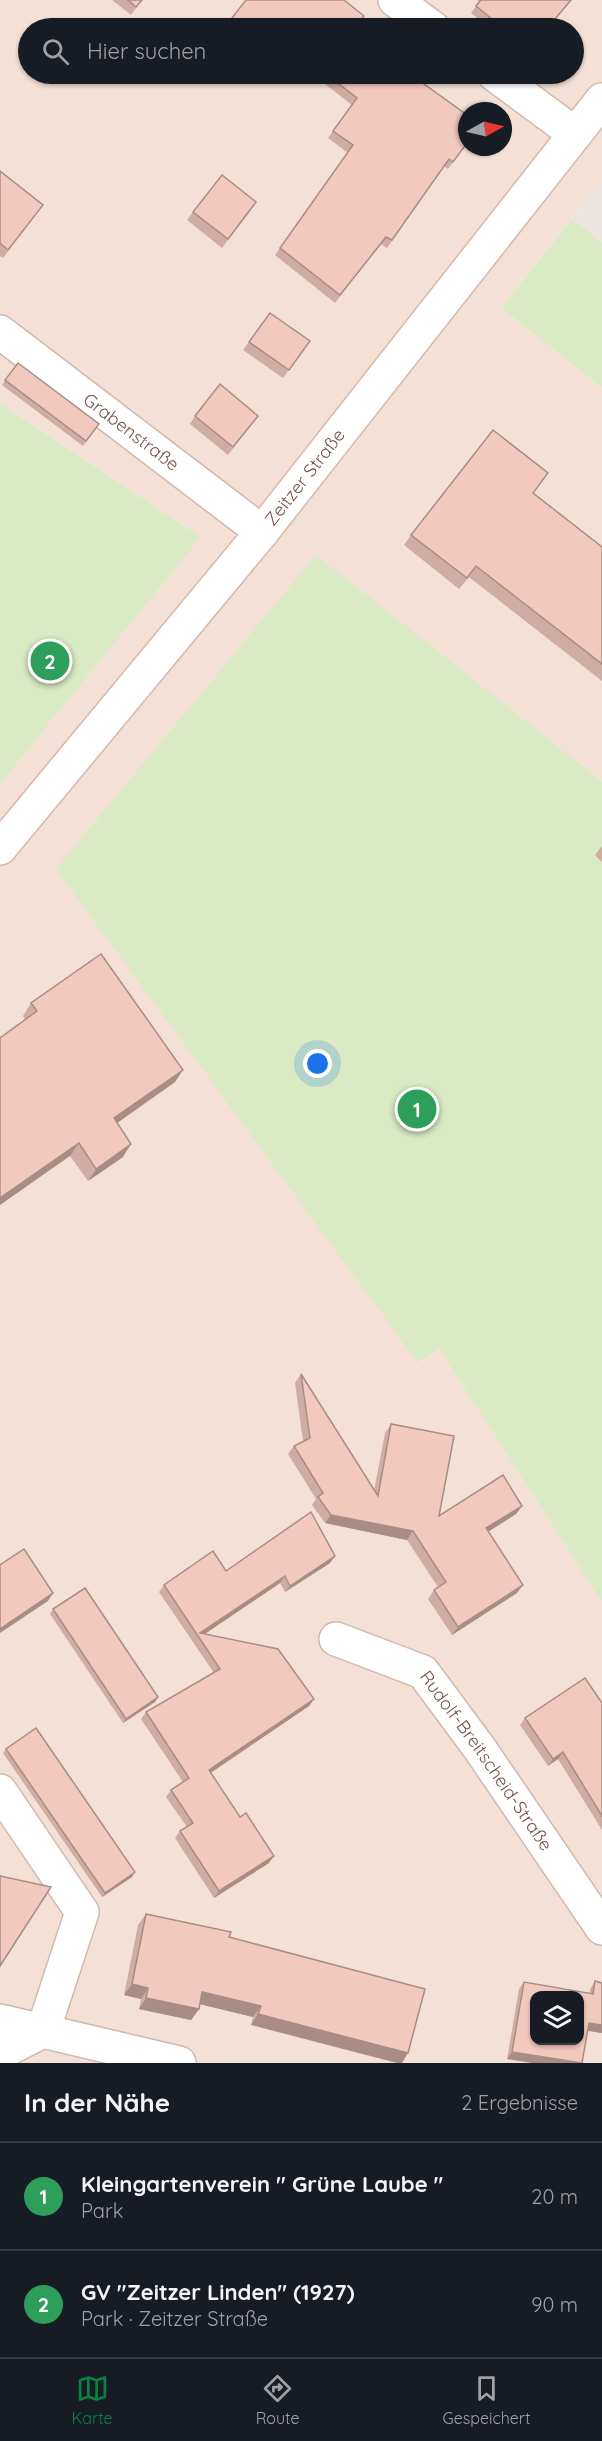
<!DOCTYPE html>
<html lang="de">
<meta charset="utf-8">
<style>
:root{--surface:#171b24;--page:#242831;--text:#f1f3f6;--muted:#9ea1a6;--line:#363941;--accent:#0b8043}
body{margin:0;font-family:Quicksand,sans-serif;background:var(--page);color:var(--text)}
.controls{position:absolute;right:18px;bottom:18px;display:grid;overflow:hidden;border-radius:12px;box-shadow:0 2px 4px #0004}
.controls button{width:54px;height:54px;display:grid;place-items:center;padding:0;border:0;border-bottom:2px solid var(--line);background:var(--surface);color:var(--text);font:30px sans-serif}
.compass{position:absolute;left:458px;top:102px;width:54px;height:54px;border-radius:50%;background:var(--surface);box-shadow:0 2px 4px #0004;rotate:82deg}
.you{position:absolute;left:318px;top:1064px;width:21px;height:21px;margin:-15px;border:4px solid #fff;border-radius:50%;background:#1a73e8;box-shadow:0 0 0 9px #1a73e833}
.badge{display:grid;place-items:center;width:39px;height:39px;border-radius:50%;background:var(--accent);color:#fff;font-size:20px;font-weight:700}
.pin{position:absolute;translate:-50% -50%;border:3px solid #fff;box-shadow:0 2px 6px #0006}
.list{margin:0;padding:0;list-style:none}
h2{display:flex;justify-content:space-between;align-items:center;height:78px;margin:0;padding:0 24px;font-size:26px}
h2 small{font-size:20px;font-weight:400;color:var(--muted)}
.list li{display:grid;grid-template-columns:39px 1fr auto;gap:18px;align-items:center;box-sizing:border-box;height:108px;padding:0 24px;border-top:2px solid var(--line)}
.list b{display:block;font-size:22px;white-space:nowrap}
.list p{margin:0;font-size:20px;white-space:nowrap;color:var(--muted)}
.list em{font-size:20px;font-style:normal;color:var(--muted)}
.icon{flex:none;width:33px;height:33px;fill:none;stroke:currentColor;stroke-width:2;stroke-linecap:round;stroke-linejoin:round}
.map{position:relative;flex:none;width:602px;height:2063px;overflow:hidden}
.search{position:absolute;background:var(--surface);box-shadow:0 2px 4px #0004;left:18px;right:18px;top:18px;height:66px;display:flex;align-items:center;gap:15px;box-sizing:border-box;padding:0 21px;border-radius:33px;color:var(--muted);font-size:22px}
.sheet{height:294px;background:var(--surface)}
nav{display:flex;justify-content:space-around;align-items:center;box-sizing:border-box;height:84px;border-top:2px solid var(--line);background:var(--surface);font-size:16px;color:var(--muted)}
nav a{display:grid;justify-items:center;gap:3px}
nav .on{color:var(--accent)}
.map>svg:first-child{display:block}
.residential{fill:#f4e0d4;fill-rule:evenodd}
.industrial{fill:#ece4e0}
.green{fill:#daeac4}
.lines{fill:none;stroke-linecap:round;stroke-linejoin:round}
.street-casing{stroke:#d0b8ae;stroke-width:36}
.secondary-casing{stroke:#d6b8ae;stroke-width:36}
.street{stroke:#fff;stroke-width:33}
.secondary{stroke:#fff;stroke-width:33}
.wall{fill:#d0ada3}
.shaded-wall{fill:#a98d84}
.building{fill:#f2c9bd;stroke:#a98d84;stroke-width:1.5;fill-rule:evenodd}
.labels{text-anchor:middle;stroke-width:6;stroke-linejoin:round;paint-order:stroke}
.street-label{font-size:18px;fill:#76524a;stroke:#fff4ec}
</style>
<div class="map">
<svg width="602" height="2063" viewBox="0 0 602 2063">
<rect width="100%" height="100%" fill="#fcf0e6"/>
<path class="residential" d="M0,0H602V179L501,308L602,388V781L316,556L419,1363L439,1349L602,1602V2063H0V784L201,537L0,404ZM28,28H574V74H28ZM467,111H503V147H467ZM534,1996H580V2040H534Z"/>
<polygon class="industrial" points="602,179 602,243 572,218"/>
<g class="green">
<polygon points="572,218 602,243 602,388 501,308"/>
<polygon points="0,404 201,537 0,784"/>
<polygon points="316,555 602,781 602,1602 439,1349 418,1363 56,869"/>
</g>
<g class="lines">
<g class="street-casing">
<g id="street">
<polyline points="395,0 433,28"/>
<polyline points="494,74 575,134"/>
<path id="s1" d="M0,332L262,532"/>
<path id="s2" d="M336,1639L423,1672L480,1749L602,1928"/>
<polyline points="0,1791 82,1912 43,2031 0,2053"/>
<polyline points="0,2021 179,2063"/>
</g>
</g>
<g class="secondary-casing">
<g id="secondary">
<path id="s3" d="M0,848L262,532L602,100"/>
</g>
</g>
<use href="#street" class="street"/>
<use href="#secondary" class="secondary"/>
</g>
<g class="wall">
<polygon points="112,0 142,0 131,15"/>
<polygon points="246,0 364,16 354,28 224,28"/>
<polygon points="477,0 572,0 555,20 565,28 490,28 471,13 479,2"/>
<polygon points="312,74 410,74 467,143 448,169 444,166 387,248 381,244 335,303 275,255 348,153 328,138 352,105"/>
<polygon points="0,171 43,205 3,258 0,256"/>
<polygon points="251,210 222,248 187,220 193,212"/>
<polygon points="270,313 310,341 283,378 243,350"/>
<polygon points="18,363 99,424 83,446 2,385"/>
<polygon points="195,416 258,416 228,455 190,424"/>
<polygon points="540,484 533,493 602,547 602,681 469,577 459,589 404,545 411,535"/>
<polygon points="602,846 602,862 595,855"/>
<polygon points="31,1003 175,1082 117,1122 123,1157 88,1181 70,1156 25,1020 23,1016"/>
<polygon points="301,1374 374,1491 385,1433 391,1424 439,1516 522,1506 516,1514 488,1532 517,1593 452,1635 428,1599 434,1590 438,1587 407,1540 325,1523 312,1505 316,1499 288,1454 294,1446 303,1441 295,1383"/>
<polygon points="335,1556 330,1563 285,1592 280,1583 204,1634 314,1699 309,1706 211,1773 269,1863 214,1898 175,1838 180,1831 187,1827 166,1797 171,1790 183,1782 141,1719 146,1712 214,1673 159,1592 164,1585"/>
<polygon points="53,1609 158,1697 155,1702 123,1723 50,1614"/>
<polygon points="602,1703 602,1830 558,1759 548,1766 520,1725 525,1718"/>
<polygon points="6,1749 132,1877 102,1897 3,1753"/>
<polygon points="146,1914 229,1937 425,1989 251,2025 253,2017 200,2004 199,2009 191,2020 139,2009 141,1999 124,1995 138,1925"/>
<polygon points="595,1981 602,1983 602,2033 587,2031 507,2059 519,1989 524,1982 590,1993 590,1989"/>
</g>
<g class="shaded-wall">
<polygon points="183,1070 175,1082 106,1131 114,1118"/>
<polygon points="79,1143 70,1156 0,1205 0,1198"/>
<polygon points="131,1144 123,1157 88,1181 96,1169"/>
<polygon points="522,1506 516,1514 480,1537 486,1528"/>
<polygon points="331,1515 413,1531 407,1540 325,1523"/>
<polygon points="335,1556 330,1563 285,1592 290,1586"/>
<polygon points="285,1576 280,1583 199,1638 200,1633"/>
<polygon points="523,1585 517,1593 452,1635 458,1627"/>
<polygon points="53,1593 48,1601 0,1633 0,1629"/>
<polygon points="158,1697 155,1702 123,1723 126,1719"/>
<polygon points="314,1699 309,1706 204,1777 209,1770"/>
<polygon points="563,1752 558,1759 548,1766 553,1759"/>
<polygon points="274,1856 269,1863 214,1898 219,1891"/>
<polygon points="135,1872 132,1877 102,1897 105,1893"/>
<polygon points="132,1984 148,1988 141,1999 124,1995"/>
<polygon points="202,1992 261,2006 253,2017 195,2003"/>
<polygon points="146,1998 199,2009 191,2020 139,2009"/>
<polygon points="258,2014 408,2053 402,2063 397,2063 251,2025"/>
<polygon points="589,2023 602,2025 602,2033 584,2030"/>
<polygon points="512,2052 581,2063 532,2063 507,2059"/>
</g>
<g class="building">
<polygon points="128,0 142,0 136,7"/>
<polygon points="246,0 344,0 364,16 354,28 235,28 228,23"/>
<polygon points="481,0 571,0 554,20 565,28 503,28 476,6"/>
<polygon points="326,74 410,74 467,115 467,143 453,162 449,159 392,240 386,237 340,295 280,248 353,145 333,131 357,98"/>
<polygon points="0,171 43,205 8,250 0,243"/>
<polygon points="222,175 256,202 228,239 193,212"/>
<polygon points="270,313 310,341 289,370 249,342"/>
<polygon points="18,363 99,424 86,441 5,380"/>
<polygon points="220,384 258,416 233,447 195,416"/>
<polygon points="493,430 548,473 533,493 602,547 602,664 476,566 467,578 411,535"/>
<polygon points="101,954 183,1070 114,1118 131,1144 96,1169 79,1143 0,1198 0,1038 37,1011 31,1003"/>
<polygon points="301,1374 378,1496 391,1424 454,1436 439,1516 503,1475 522,1506 486,1528 523,1585 458,1627 434,1590 446,1582 413,1531 331,1515 318,1497 323,1493 294,1446 310,1438"/>
<polygon points="311,1512 335,1556 290,1586 285,1576 200,1633 278,1649 314,1699 209,1770 240,1817 246,1813 274,1856 219,1891 180,1831 193,1823 171,1790 189,1778 146,1712 220,1669 164,1585 213,1551 226,1571"/>
<polygon points="24,1549 53,1593 0,1629 0,1565"/>
<polygon points="85,1588 158,1697 126,1719 53,1609"/>
<polygon points="585,1678 602,1703 602,1816 563,1752 553,1759 525,1718"/>
<polygon points="36,1728 135,1872 105,1893 6,1749"/>
<polygon points="0,1876 51,1887 0,1966"/>
<polygon points="146,1914 231,1932 229,1937 425,1989 408,2053 258,2014 261,2006 202,1992 199,2009 146,1998 148,1988 132,1984"/>
<path d="M595,1981L602,1983V2025L589,2023L582,2063L512,2052L524,1982L593,1994ZM534,1995H579V2040H534Z"/>
</g>
<g class="labels">
<g class="street-label">
<text dy="6" stroke="none"><textPath href="#s1" startOffset="165">Grabenstraße</textPath></text>
<text dy="6" stroke="none"><textPath href="#s3" startOffset="480">Zeitzer Straße</textPath></text>
<text dy="6" stroke="none"><textPath href="#s2" startOffset="202">Rudolf-Breitscheid-Straße</textPath></text>
</g>
</g>
</svg>
<div class="controls">
<button><svg class="icon" aria-label="layers" viewBox="0 0 24 24"><path d="M12 4l9 5-9 5-9-5zM3 14l9 5 9-5"/></svg></button>
</div>
<svg class="compass" viewBox="-18 -18 36 36"><path d="M0-13l5 13h-10z" fill="#e53935"/><path d="M0 13l5-13h-10z" fill="#9ea1a6"/></svg>
<div class="you"></div>
<div class="pin badge" style="left:417px;top:1109px;background:#2e9e5b">1</div>
<div class="pin badge" style="left:50px;top:661px;background:#2e9e5b">2</div>
<div class="search"><svg class="icon" aria-label="search" viewBox="0 0 24 24"><circle cx="10" cy="10" r="6"/><path d="M15 15l6 6"/></svg>Hier suchen</div>
</div>
<section class="sheet">
<h2>In der Nähe<small>2 Ergebnisse</small></h2>
<ul class="list">
<li><span class="badge" style="background:#2e9e5b">1</span><div><b>Kleingartenverein &quot; Grüne Laube &quot;</b><p>Park</p></div><em>20 m</em></li>
<li><span class="badge" style="background:#2e9e5b">2</span><div><b>GV &quot;Zeitzer Linden&quot; (1927)</b><p>Park · Zeitzer Straße</p></div><em>90 m</em></li>
</ul>
</section>
<nav>
<a class="on"><svg class="icon" aria-label="map" viewBox="0 0 24 24"><path d="M3 6l6-2 6 2 6-2v14l-6 2-6-2-6 2zM9 4v14M15 6v14"/></svg>Karte</a>
<a><svg class="icon" aria-label="directions" viewBox="0 0 24 24"><path d="M12 3l9 9-9 9-9-9zM9 14v-3h6M13 9l2 2-2 2"/></svg>Route</a>
<a><svg class="icon" aria-label="saved" viewBox="0 0 24 24"><path d="M7 4h10v16l-5-4-5 4z"/></svg>Gespeichert</a>
</nav>
